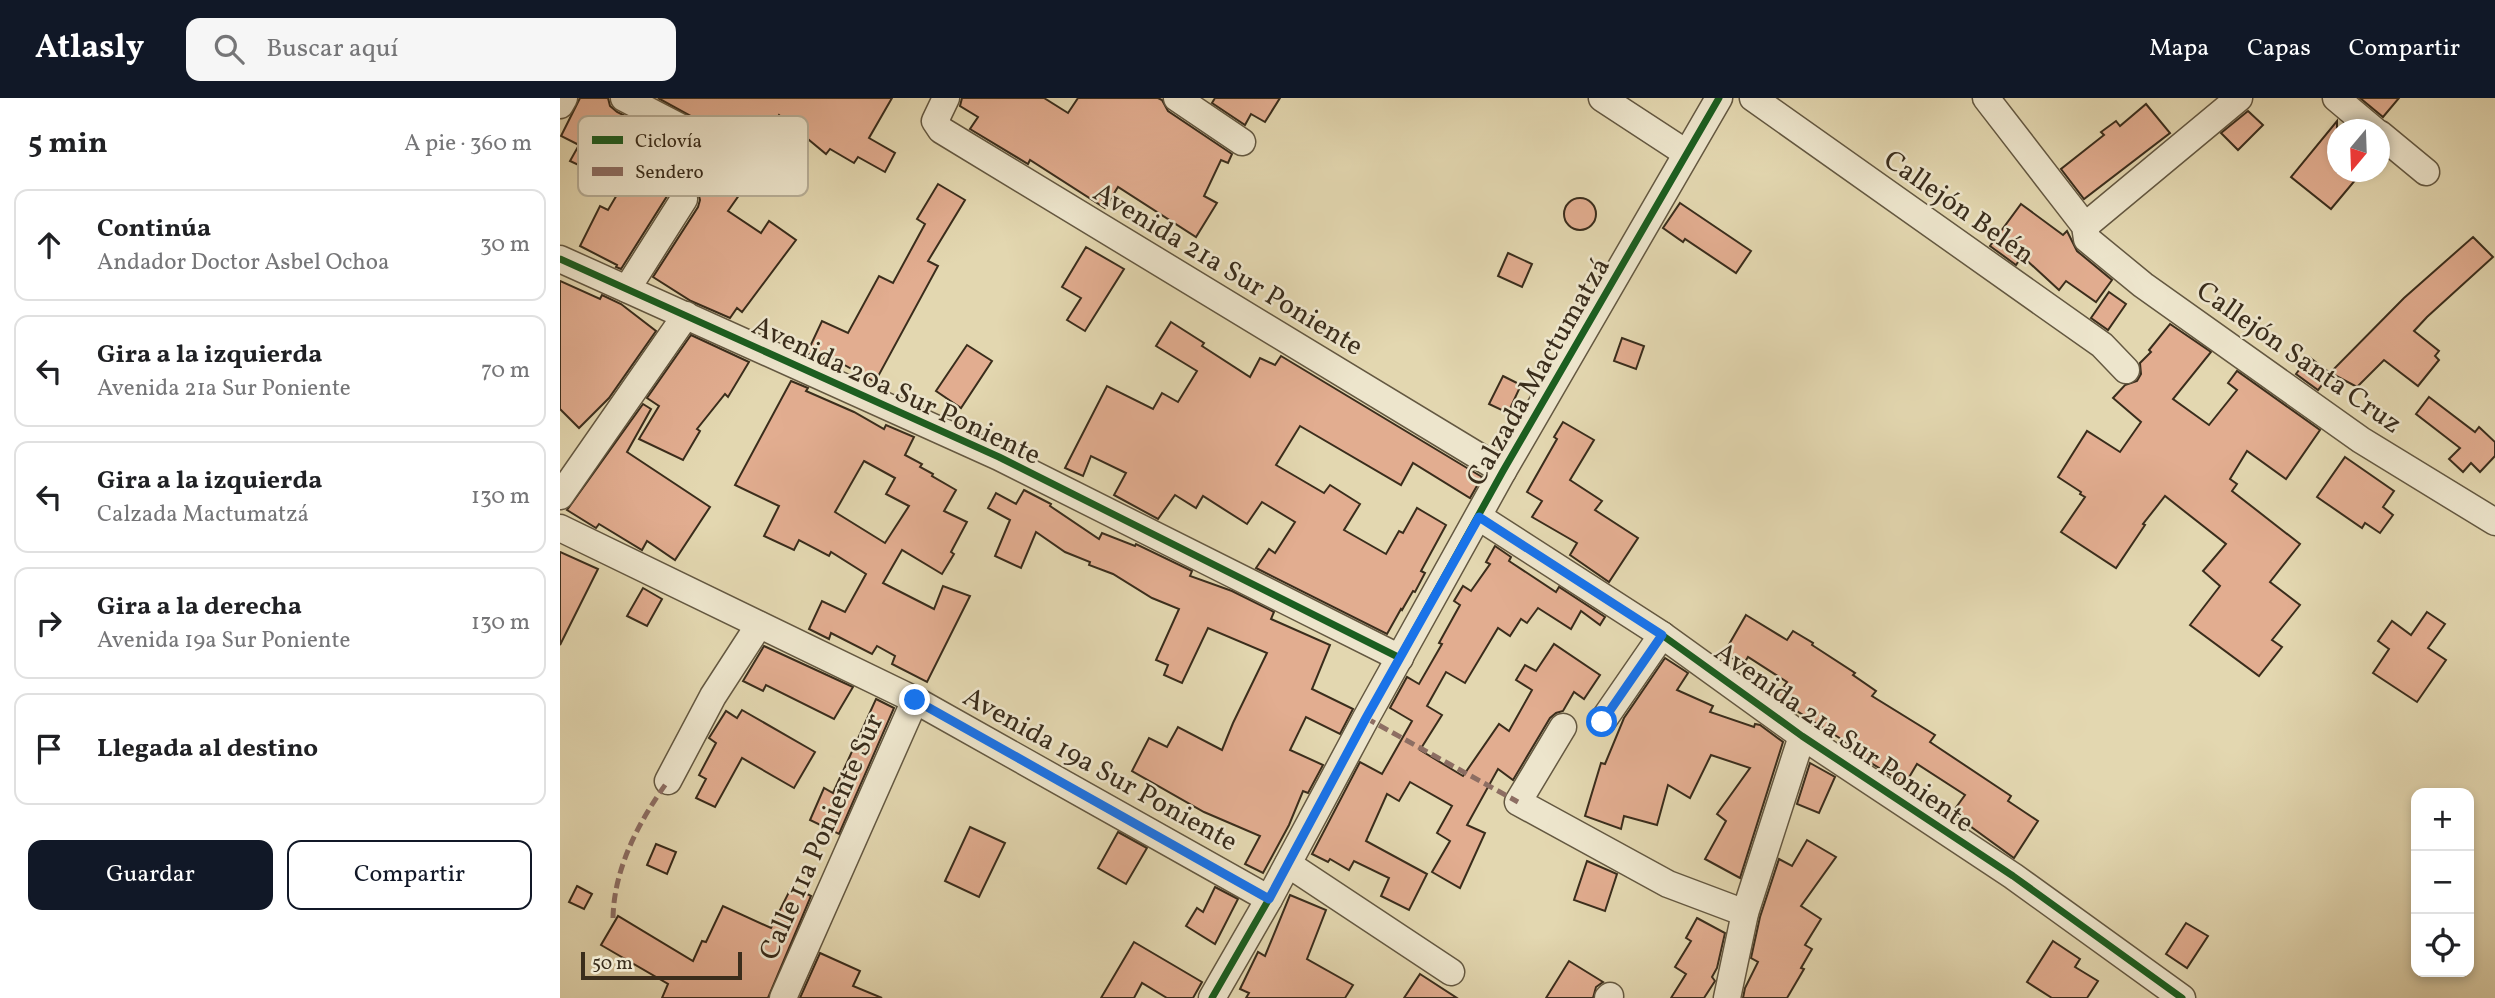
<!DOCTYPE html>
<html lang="es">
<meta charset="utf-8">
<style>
:root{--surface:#fff;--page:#f6f6f6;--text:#202124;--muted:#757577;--line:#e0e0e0;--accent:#111827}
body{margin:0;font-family:Vollkorn,serif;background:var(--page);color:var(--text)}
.controls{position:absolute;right:21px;bottom:21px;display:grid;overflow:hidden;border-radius:14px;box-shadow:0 4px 10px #0003}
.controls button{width:63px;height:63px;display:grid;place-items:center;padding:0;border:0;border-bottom:2px solid var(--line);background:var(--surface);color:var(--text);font:35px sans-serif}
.compass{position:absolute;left:1767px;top:21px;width:63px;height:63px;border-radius:50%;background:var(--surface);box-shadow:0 4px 10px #0003;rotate:199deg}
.scale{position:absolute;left:21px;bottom:18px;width:161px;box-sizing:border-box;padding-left:7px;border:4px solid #3a2d1c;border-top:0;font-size:19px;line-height:24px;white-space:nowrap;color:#3a2d1c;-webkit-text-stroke:5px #ede5cc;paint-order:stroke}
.stop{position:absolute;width:21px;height:21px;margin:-16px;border:5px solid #1a73e8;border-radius:50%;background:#fff}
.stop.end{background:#1a73e8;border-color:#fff;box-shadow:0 2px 7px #0008}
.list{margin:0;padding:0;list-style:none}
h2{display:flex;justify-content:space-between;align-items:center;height:91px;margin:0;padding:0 28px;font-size:30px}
h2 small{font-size:23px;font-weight:400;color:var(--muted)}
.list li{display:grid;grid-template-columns:46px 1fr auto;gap:21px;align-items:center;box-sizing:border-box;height:112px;margin:0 14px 14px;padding:0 14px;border:2px solid var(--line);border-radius:14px}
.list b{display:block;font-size:26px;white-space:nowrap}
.list p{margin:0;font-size:23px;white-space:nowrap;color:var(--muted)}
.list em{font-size:23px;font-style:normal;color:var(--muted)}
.actions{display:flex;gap:14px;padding:21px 28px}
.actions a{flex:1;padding:16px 0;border:2px solid var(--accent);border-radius:14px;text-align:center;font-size:24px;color:var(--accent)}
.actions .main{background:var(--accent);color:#fff}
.icon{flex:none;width:38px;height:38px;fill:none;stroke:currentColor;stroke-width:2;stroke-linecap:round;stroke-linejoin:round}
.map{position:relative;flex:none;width:1935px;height:900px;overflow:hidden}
header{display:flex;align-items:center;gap:42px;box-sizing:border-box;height:98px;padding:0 35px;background:var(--accent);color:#fff}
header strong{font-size:33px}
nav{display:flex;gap:38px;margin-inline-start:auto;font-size:24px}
.search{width:490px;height:63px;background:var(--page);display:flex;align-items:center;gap:18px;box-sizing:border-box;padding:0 24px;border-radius:14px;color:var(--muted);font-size:26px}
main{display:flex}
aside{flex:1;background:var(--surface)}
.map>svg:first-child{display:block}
.building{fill:#e2ad90;stroke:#3a2d1c;stroke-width:2;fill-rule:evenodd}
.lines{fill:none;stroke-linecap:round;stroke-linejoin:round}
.minor-casing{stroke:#645841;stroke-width:29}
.minor{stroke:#ede5cc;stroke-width:26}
.quiet{stroke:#8d6e63;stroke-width:5;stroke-dasharray:10 5;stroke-linecap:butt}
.cycleway-casing{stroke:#ede5cc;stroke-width:11}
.cycleway{stroke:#1b5e20;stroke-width:7}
.route{stroke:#1a73e8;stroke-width:9}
.labels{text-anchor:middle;stroke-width:5;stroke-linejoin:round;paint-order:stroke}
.street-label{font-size:28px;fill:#3a2d1c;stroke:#ede5cc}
.key{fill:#ede5cc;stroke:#b7ae97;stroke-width:2}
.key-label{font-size:19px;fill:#3a2d1c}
</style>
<header>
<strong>Atlasly</strong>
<div class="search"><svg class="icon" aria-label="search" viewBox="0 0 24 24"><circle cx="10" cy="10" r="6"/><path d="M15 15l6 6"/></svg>Buscar aquí</div>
<nav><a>Mapa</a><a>Capas</a><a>Compartir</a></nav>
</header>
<main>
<aside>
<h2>5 min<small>A pie · 360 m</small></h2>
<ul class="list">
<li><svg class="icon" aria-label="ahead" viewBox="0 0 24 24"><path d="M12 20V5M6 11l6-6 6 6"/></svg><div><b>Continúa</b><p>Andador Doctor Asbel Ochoa</p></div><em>30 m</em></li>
<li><svg class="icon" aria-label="left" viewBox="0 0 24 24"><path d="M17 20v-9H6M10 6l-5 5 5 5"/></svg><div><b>Gira a la izquierda</b><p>Avenida 21a Sur Poniente</p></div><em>70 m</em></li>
<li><svg class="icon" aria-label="left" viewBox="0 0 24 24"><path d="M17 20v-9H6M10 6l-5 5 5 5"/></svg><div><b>Gira a la izquierda</b><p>Calzada Mactumatzá</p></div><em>130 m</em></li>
<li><svg class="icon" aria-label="right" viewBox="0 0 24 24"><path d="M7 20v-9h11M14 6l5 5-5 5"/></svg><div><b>Gira a la derecha</b><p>Avenida 19a Sur Poniente</p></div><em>130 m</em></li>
<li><svg class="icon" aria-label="arrive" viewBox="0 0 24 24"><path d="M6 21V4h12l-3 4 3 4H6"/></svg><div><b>Llegada al destino</b></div></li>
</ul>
<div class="actions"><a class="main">Guardar</a><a>Compartir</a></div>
</aside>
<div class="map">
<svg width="1935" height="900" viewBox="0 0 1935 900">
<rect width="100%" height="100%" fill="#e3d7b0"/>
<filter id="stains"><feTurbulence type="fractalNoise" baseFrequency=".00286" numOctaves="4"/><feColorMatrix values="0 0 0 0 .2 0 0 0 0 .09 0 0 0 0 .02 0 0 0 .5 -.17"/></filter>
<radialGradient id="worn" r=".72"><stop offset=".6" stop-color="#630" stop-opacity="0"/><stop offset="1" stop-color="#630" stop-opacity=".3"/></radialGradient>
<g class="building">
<polygon points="20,0 48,0 50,8 57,14 145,58 153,56 159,49 161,41 158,33 98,0 332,0 309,40 335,55 325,74 298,59 294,65 270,51 266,56 219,17 191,70 196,73 168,113 201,135 209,123 236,142 182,214 177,210 170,220 131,203 93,179 138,109 140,102 138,94 132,87 124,85 116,87 111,92 61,171 56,169 57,167 20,148 40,108 48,112 71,73 34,54 25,70 10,63 19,47 1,38"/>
<polygon points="402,0 484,0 508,15 518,0 598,0 602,2 608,13 672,56 668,65 661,62 644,98 657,105 636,139 558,89 545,110 470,62 468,66 410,31 418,19 400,8"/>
<polygon points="655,0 720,0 705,24 691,16 685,27 652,5"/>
<polygon points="1800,0 1839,0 1823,19"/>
<polygon points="1586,6 1610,35 1524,101 1501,71 1544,37 1541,34 1556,23 1560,28"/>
<polygon points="1688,13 1703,27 1678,52 1661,35"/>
<polygon points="1777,23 1777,74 1802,74 1771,111 1731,79"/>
<polygon points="378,86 405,102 368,163 378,168 315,284 270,259 269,263 263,260 262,262 247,255 262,223 288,235 319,178 333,185 365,126 357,121"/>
<circle cx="1020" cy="116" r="16"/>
<polygon points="1120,105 1191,153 1176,175 1125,141 1123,144 1103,130"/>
<polygon points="1461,106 1503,137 1507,133 1517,153 1552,182 1536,204 1506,183 1499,192 1462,158 1456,167 1430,148"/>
<polygon points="1913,139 1933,159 1867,219 1854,233 1879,253 1875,258 1879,262 1858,288 1824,262 1797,289 1771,275 1758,292 1736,276 1749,259 1770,275 1844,200"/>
<polygon points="526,149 564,171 525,233 507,222 521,200 502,189"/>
<polygon points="948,155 972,166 962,189 938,178"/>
<polygon points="0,183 40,201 42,197 61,206 96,233 49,300 19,330 0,311"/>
<polygon points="1549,194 1566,206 1548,232 1531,220"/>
<polygon points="611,224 644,245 642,248 690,279 700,260 715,267 721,258 922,379 910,400 853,365 841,387 740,328 716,367 764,395 770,387 800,406 784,432 826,456 839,433 843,435 857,410 886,427 861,473 865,475 855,494 853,493 842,512 841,511 827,536 696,470 709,451 715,455 735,424 702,404 687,426 643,398 636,410 615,397 598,421 554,397 566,375 531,358 523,378 505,370 547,288 593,311 602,295 618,304 637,273 596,248"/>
<polygon points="1610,226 1651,254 1613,301 1649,327 1677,292 1668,285 1677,273 1760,332 1726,381 1687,353 1670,381 1677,386 1672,393 1740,446 1710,484 1740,507 1712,542 1722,549 1699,578 1630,527 1660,488 1643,473 1666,446 1605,398 1583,426 1585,427 1556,470 1501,434 1525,399 1520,396 1521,394 1498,379 1527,333 1560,354 1581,324 1553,300 1565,287 1577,283 1581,276 1580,265 1591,254 1589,252"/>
<polygon points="131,237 189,264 168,299 165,296 137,331 140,333 123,362 79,341 99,308 87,300"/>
<polygon points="1062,240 1084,248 1076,271 1054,263"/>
<polygon points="407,247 432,263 401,310 376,293"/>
<polygon points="943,278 961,287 948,315 929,306"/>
<path d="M231,283L248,290L246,293L294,314L324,331L326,327L354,339L345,357L362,366L360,369L373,376L372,378L396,392L384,413L407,424L391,454L394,456L382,476L342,452L323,485L374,511L383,488L410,498L367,584L332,566L335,558L317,548L312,556L271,535L269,541L249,531L262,503L285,514L306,476L271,454L269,458L239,442L234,452L204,438L219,408L175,387ZM304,363L335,380L326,396L349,408L325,445L275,414Z"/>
<polygon points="1869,299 1915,334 1919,329 1935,344 1935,358 1920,374 1911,365 1903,374 1889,361 1900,350 1856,316"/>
<polygon points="83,306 91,311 67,354 150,409 115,462 87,443 82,452 39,426 36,430 7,412"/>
<polygon points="1003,324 1034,342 1010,382 1042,403 1035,412 1078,440 1049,484 1010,457 1017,445 972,419 982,403 967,394 997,341 994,339"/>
<polygon points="1785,359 1834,393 1823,409 1833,417 1820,435 1805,425 1802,430 1757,399"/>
<polygon points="464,392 491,406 490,408 539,441 542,435 575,448 576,446 632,473 630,478 672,493 714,514 711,521 770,547 752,591 793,611 780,636 746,619 730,652 763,667 748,695 743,693 729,727 703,775 685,766 700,738 644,714 572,673 589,640 607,649 618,629 662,652 673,625 707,555 648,530 622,585 604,577 608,567 596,562 619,511 592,500 553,476 529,467 530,464 505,454 476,434 461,470 435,458 450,422 428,410 436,395 456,406"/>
<polygon points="935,448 951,459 949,463 996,494 999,489 1045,519 1040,527 1021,513 1011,531 978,510 967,525 961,521 950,538 938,530 905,585 886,574 867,608 882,617 860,652 903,678 939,626 949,633 972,592 956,582 965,567 976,573 994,546 1040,577 1024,601 1014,594 1003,613 996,615 990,620 953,682 938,671 907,727 925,735 900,790 872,774 890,743 877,735 892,708 850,684 839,703 827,696 806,743 867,776 849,812 821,798 829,780 794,763 789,772 770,761 768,764 752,756 800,664 822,676 852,623 830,610 847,579 859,586 882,546 879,545 900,507 894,503 903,488 911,493 930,466 926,464"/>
<polygon points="0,454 38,471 0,547"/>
<polygon points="83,490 102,501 87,528 67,518"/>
<polygon points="1867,514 1885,526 1868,550 1886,562 1857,604 1813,575 1829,551 1818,543 1832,523 1851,537"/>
<polygon points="1186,517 1227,542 1233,533 1253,545 1252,547 1295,575 1293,577 1316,593 1312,598 1375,637 1370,644 1451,698 1448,703 1478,723 1454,760 1392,715 1405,697 1357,666 1345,686 1303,660 1305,656 1216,600 1227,584 1188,559 1183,567 1164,555"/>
<polygon points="204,548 293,589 274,621 206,587 203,593 183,583"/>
<polygon points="1105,560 1128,575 1117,592 1153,608 1150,614 1194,629 1195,626 1200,627 1223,644 1180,780 1145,761 1166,723 1157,716 1190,670 1151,657 1130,700 1108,687 1097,727 1064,718 1061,731 1025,718 1041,665 1045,666 1064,620"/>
<polygon points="316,601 334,610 279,736 250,722 264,690 273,695"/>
<polygon points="182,612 255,654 234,690 182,660 155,709 136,700 146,681 139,677 156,645 149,640 166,613 177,620"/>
<polygon points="1250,665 1275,679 1259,715 1237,706"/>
<polygon points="410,729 445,745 419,799 385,783"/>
<polygon points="558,734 587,750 566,786 538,770"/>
<polygon points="1247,742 1276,759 1241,808 1261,821 1245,847 1252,851 1241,870 1244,871 1227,900 1183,900 1185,890 1198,864 1191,860 1200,819 1219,761 1232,768"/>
<polygon points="96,746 116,754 107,776 87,767"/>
<polygon points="1027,763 1057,776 1045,813 1014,802"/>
<polygon points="17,788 32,796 24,811 9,804"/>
<polygon points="232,788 251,798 208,900 102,900 108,886 41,847 58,818 133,863 142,843 146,844 163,808 211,830"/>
<polygon points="655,789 678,801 655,846 626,828 637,810 643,814"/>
<polygon points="730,797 766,812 747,861 793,887 785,900 686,900 689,895 680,891 698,854 705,858"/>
<polygon points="1137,820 1165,835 1157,870 1152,879 1155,883 1144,900 1111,900 1126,876 1115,869 1131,843 1126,840"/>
<polygon points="1626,825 1648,838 1627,870 1606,856"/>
<polygon points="1493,843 1520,861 1515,869 1538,883 1527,900 1492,900 1467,884"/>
<polygon points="574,844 642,884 633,900 607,900 582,885 574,900 541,900"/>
<polygon points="260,855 300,873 293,888 322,900 240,900"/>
<polygon points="1009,863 1043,884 1036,889 1033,900 986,900"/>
<polygon points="860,876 897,900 844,900"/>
</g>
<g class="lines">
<g class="minor-casing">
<g id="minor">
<polyline points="64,0 145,42"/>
<polyline points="386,0 375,23 381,32 943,373"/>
<polyline points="617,0 682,44"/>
<polyline points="1042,0 1126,55"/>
<polyline points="1193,0 1542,247 1566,272"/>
<polyline points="1426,0 1525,128 1527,141 1583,187 1801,342 1935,424"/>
<polyline points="1776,0 1814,32"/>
<polyline points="0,7 4,0"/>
<polyline points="1820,36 1866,74"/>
<polyline points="1525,128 1679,0"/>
<polyline points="0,161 439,359 840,560"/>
<polyline points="67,191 124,101"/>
<polyline points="0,398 126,217"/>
<polyline points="919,419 1102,537 1242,638 1453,778 1622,900"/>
<polyline points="0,430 355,602 709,801"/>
<polyline points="1042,624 1102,537"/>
<polyline points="1003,629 958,704 1108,786 1185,815"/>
<polyline points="108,683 153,598 199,527"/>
<polyline points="728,766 891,874"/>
<polyline points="223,900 355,602"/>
<polyline points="652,900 709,801 806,620 943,373 1159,0"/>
<polyline points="1048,900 1050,898"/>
<polyline points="1167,900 1185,815 1242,638"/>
</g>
</g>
<use href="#minor" class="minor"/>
<g class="quiet">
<polyline points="806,620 958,704"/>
<path d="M53,820C54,770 79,723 108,683"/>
</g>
<g class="cycleway-casing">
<g id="cycleway">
<polyline points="0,161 439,359 840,560"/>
<polyline points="919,419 1102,537 1242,638 1453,778 1622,900"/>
<polyline points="652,900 709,801 806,620 943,373 1159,0"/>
</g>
</g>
<use href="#cycleway" class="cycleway"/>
</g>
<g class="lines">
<polyline class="route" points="355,602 709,801 806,620 919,419 1102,537 1042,624"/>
</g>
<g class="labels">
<g class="street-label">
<text transform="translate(1400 108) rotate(35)" y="10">Callejón Belén</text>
<text transform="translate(669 170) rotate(31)" y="10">Avenida 21a Sur Poniente</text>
<text transform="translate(1740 258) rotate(35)" y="10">Callejón Santa Cruz</text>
<text transform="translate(977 273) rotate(-60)" y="10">Calzada Mactumatzá</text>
<text transform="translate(337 291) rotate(25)" y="10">Avenida 20a Sur Poniente</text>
<text transform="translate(1285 638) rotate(35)" y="10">Avenida 21a Sur Poniente</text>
<text transform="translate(541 670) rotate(29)" y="10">Avenida 19a Sur Poniente</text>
<text transform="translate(260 738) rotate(-66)" y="10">Calle 11a Poniente Sur</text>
</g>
</g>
<rect x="18" y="18" width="230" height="80" rx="10" class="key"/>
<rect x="32" y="38" width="31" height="8" fill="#1b5e20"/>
<rect x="32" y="69" width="31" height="9" fill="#8d6e63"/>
<g class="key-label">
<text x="75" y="49">Ciclovía</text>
<text x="75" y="80">Sendero</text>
</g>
<rect width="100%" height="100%" filter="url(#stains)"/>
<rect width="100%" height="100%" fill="url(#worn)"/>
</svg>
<div class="controls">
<button>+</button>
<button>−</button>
<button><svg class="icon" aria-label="locate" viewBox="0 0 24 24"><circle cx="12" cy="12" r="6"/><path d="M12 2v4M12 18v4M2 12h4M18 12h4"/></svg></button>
</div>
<svg class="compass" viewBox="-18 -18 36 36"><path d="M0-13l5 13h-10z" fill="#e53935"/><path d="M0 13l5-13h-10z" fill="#757577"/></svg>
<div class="scale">50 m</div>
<div class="stop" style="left:1042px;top:624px"></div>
<div class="stop end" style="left:355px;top:602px"></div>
</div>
</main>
